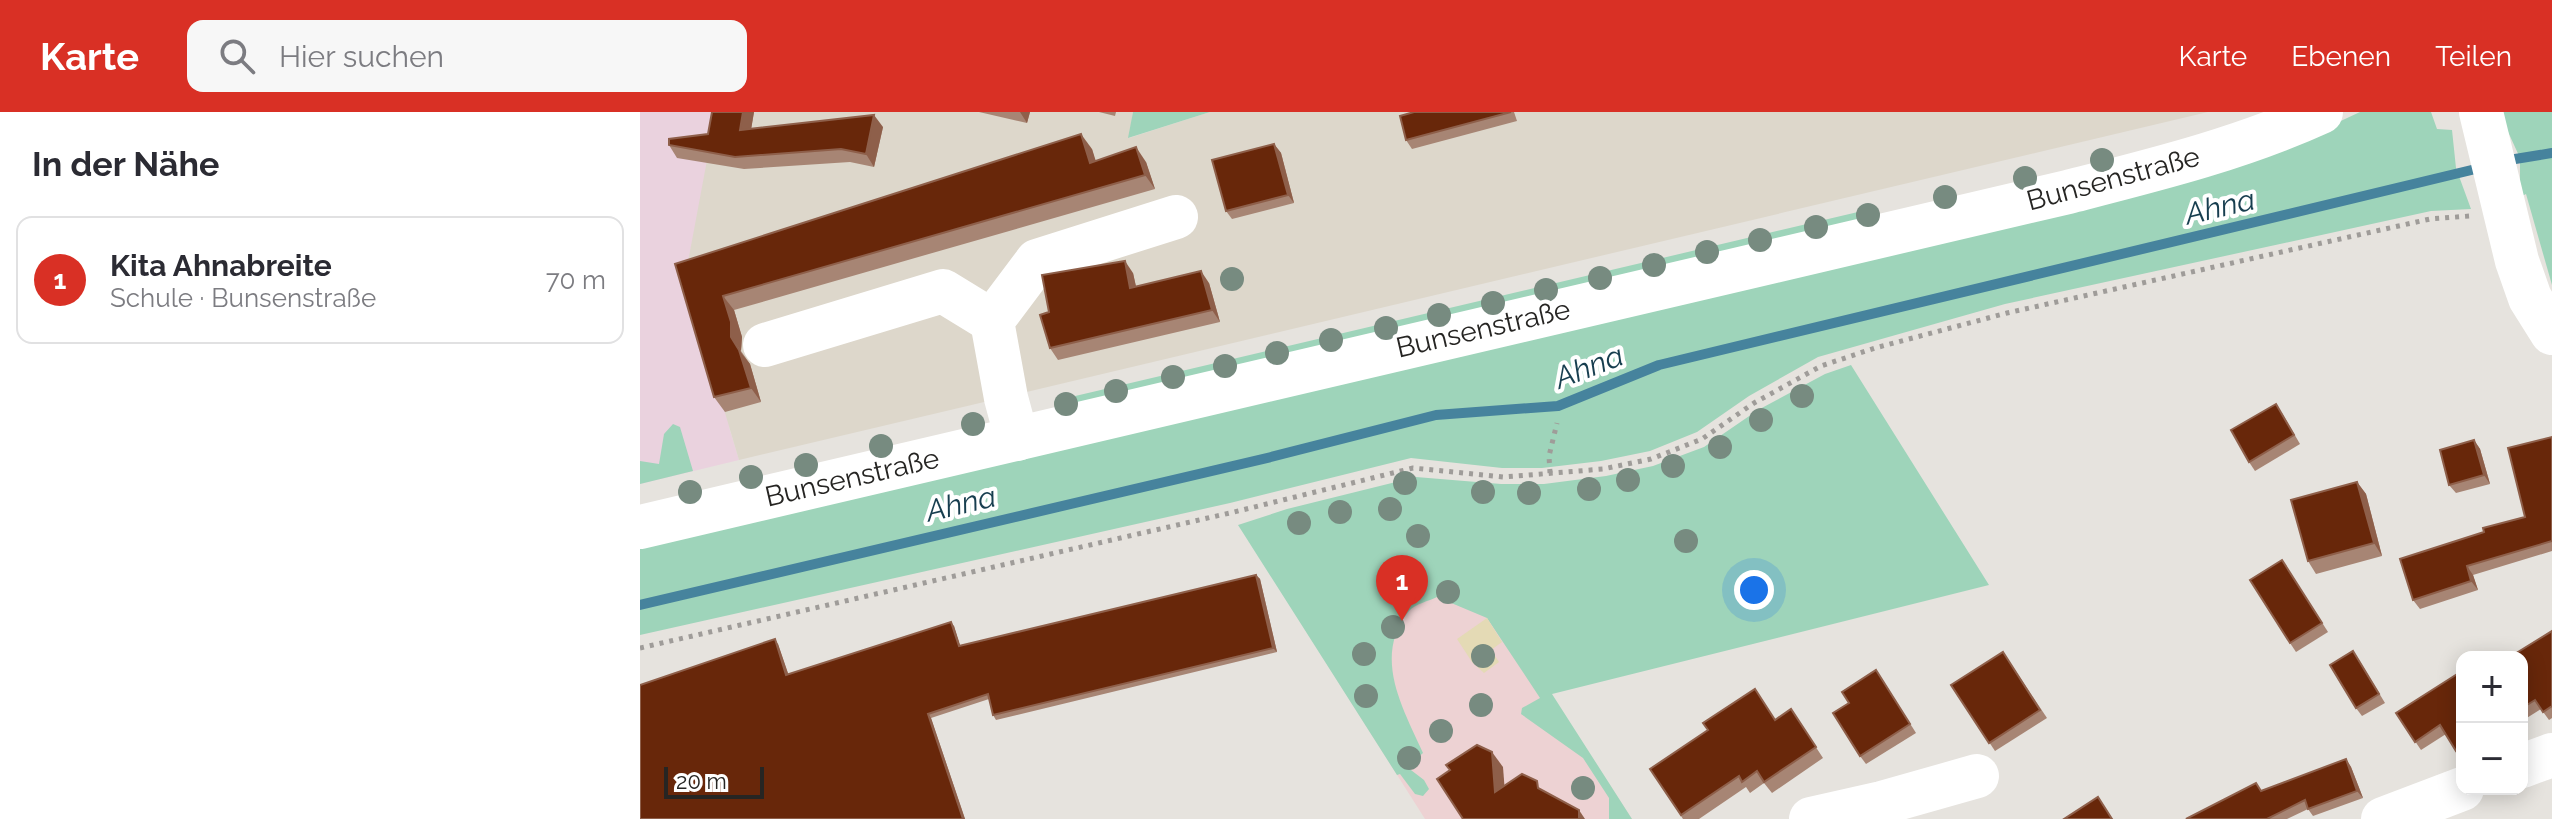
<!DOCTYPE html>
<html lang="de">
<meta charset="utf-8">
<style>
:root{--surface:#fff;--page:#f7f7f7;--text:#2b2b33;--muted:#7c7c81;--line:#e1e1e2;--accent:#d93025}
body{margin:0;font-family:Raleway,sans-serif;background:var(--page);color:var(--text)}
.controls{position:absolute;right:24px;bottom:24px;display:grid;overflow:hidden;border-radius:16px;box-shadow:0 4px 20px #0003}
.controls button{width:72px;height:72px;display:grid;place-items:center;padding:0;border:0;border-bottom:2px solid var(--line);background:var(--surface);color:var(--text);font:40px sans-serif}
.scale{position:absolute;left:24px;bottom:20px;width:100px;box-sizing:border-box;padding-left:8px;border:4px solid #262523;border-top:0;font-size:22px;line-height:28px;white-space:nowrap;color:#262523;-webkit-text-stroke:6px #fff;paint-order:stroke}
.you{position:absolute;left:1114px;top:478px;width:28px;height:28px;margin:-20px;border:6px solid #fff;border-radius:50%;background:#1a73e8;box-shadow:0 0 0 12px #1a73e833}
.badge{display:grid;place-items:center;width:52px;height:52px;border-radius:50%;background:var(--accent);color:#fff;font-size:26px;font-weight:700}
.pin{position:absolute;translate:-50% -66px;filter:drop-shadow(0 2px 4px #0008)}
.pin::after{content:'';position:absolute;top:42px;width:28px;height:24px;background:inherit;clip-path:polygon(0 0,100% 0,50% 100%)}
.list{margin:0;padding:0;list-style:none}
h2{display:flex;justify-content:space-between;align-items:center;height:104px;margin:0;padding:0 32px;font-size:34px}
h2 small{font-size:26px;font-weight:400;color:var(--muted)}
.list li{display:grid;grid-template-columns:52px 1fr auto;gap:24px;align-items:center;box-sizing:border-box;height:128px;margin:0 16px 16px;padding:0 16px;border:2px solid var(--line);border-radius:16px}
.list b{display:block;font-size:30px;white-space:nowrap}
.list p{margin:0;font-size:26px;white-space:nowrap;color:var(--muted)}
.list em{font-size:26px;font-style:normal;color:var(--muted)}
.icon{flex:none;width:44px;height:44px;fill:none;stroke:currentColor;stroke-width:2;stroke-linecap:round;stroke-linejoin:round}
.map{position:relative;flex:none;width:1912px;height:707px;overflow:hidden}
header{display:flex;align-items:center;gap:48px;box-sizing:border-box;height:112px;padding:0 40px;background:var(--accent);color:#fff}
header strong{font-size:38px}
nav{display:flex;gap:44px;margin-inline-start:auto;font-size:28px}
.search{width:560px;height:72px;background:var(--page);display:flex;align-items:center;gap:20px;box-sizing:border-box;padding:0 28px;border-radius:16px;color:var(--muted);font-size:30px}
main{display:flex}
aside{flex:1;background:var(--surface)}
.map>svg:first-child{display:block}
.commercial{fill:#ead2de}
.built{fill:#ddd7cb}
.education{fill:#edd2d3}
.green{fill:#9ed4ba}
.sand{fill:#e4dab5}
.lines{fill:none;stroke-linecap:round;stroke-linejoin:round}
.stream{stroke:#46839d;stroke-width:10}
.path{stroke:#9f9c99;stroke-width:5;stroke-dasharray:4 6;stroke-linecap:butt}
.minor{stroke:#fff;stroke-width:44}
.tree{fill:#778b80}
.wall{fill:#a78574}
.shaded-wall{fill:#8e5f4a}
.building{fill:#68270a;stroke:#8e5f4a;stroke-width:2}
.labels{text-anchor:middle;stroke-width:8;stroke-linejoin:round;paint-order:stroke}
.street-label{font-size:28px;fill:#262523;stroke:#fff}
.water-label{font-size:30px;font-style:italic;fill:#173e4f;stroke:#fff}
</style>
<header>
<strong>Karte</strong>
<div class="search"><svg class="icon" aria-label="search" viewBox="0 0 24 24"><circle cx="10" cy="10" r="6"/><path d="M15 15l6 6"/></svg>Hier suchen</div>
<nav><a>Karte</a><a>Ebenen</a><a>Teilen</a></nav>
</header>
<main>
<aside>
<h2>In der Nähe<small></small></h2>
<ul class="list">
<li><span class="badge">1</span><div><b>Kita Ahnabreite</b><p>Schule · Bunsenstraße</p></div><em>70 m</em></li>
</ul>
</aside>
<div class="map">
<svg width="1912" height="707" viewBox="0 0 1912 707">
<rect width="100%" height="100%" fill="#e6e3de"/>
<polygon class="commercial" points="0,0 76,0 89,315 99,348 0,372"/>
<polygon class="built" points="76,0 493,0 489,26 570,0 1568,0 99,348 45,166"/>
<polygon class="education" points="779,374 911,582 992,707 785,707 614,437"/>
<g class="green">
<polygon points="493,0 570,0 488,26"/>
<polygon points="1720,0 1791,0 1797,17 1812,18 1816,56 1831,97 1791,99 1365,192 1178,245 1109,284 1057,320 1010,339 961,349 902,356 862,356 771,346 590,391 0,523 0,432 1660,28"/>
<polygon points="1859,0 1912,0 1912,173 1886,82 1880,85 1880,46"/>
<polygon points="1235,96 1232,108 424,298 414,289"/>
<path d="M1211,253L1349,473L912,582L992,707H969V686L943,646L881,602L882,596L900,586L847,506L797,485C789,489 775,492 769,499C732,545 763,596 783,641L767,655L784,668L789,677L783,684L775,682L760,662L757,663L598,413L647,397L776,365L861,372H904L966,364L1013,354L1064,335L1118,298L1185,262Z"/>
<polygon points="33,312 40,315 53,359 0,372 0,349 19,352 24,322"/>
</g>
<polygon class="sand" points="847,506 862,530 851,538 859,550 844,561 832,550 817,527"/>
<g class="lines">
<g class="stream">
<polyline points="1863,49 1912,41"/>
<polyline points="0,493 631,345 796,303 918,294 1019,253 1844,55"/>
</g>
<g class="path">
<polyline points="910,361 909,344 917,311"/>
<polyline points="0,536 594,400 773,356 864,365 963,357 1011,347 1062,327 1114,291 1181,254 1235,236 1367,201 1790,107 1830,104"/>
</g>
<g class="minor">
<polyline points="1841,0 1877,149 1890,186 1912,221"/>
<polyline points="125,233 303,179 352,209"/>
<polyline points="377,327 366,286 352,209 397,149 536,105"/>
<path d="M0,415L1428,80C1514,58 1600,37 1681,0"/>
<polyline points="1882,654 1912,643"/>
<polyline points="1171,707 1242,691 1337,664"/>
<polyline points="1743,707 1822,677"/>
</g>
</g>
<g class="tree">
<circle cx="1462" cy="48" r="12"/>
<circle cx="1385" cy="66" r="12"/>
<circle cx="1305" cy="85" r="12"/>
<circle cx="1228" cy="103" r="12"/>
<circle cx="1176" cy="115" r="12"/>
<circle cx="1120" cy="128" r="12"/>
<circle cx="1067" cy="140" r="12"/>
<circle cx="1014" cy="153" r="12"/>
<circle cx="960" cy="166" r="12"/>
<circle cx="592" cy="167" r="12"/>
<circle cx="906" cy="178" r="12"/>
<circle cx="853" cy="191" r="12"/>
<circle cx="799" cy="203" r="12"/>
<circle cx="746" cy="216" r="12"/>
<circle cx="691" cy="228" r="12"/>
<circle cx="637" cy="241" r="12"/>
<circle cx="585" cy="254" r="12"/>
<circle cx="533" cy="265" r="12"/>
<circle cx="476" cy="279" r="12"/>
<circle cx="1162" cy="284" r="12"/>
<circle cx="426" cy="292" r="12"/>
<circle cx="1121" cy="308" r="12"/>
<circle cx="333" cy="312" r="12"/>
<circle cx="241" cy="334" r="12"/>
<circle cx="1080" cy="335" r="12"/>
<circle cx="166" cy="353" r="12"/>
<circle cx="1033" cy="354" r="12"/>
<circle cx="111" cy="365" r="12"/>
<circle cx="988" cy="368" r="12"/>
<circle cx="765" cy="371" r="12"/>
<circle cx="949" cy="377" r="12"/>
<circle cx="50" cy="380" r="12"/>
<circle cx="843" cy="380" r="12"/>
<circle cx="889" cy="381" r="12"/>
<circle cx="750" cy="397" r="12"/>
<circle cx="700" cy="400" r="12"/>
<circle cx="659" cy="411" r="12"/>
<circle cx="778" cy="424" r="12"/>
<circle cx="1046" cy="429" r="12"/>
<circle cx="768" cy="474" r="12"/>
<circle cx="808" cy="480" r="12"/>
<circle cx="753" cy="515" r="12"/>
<circle cx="724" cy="542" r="12"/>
<circle cx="843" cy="544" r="12"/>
<circle cx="726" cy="584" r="12"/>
<circle cx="841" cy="593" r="12"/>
<circle cx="801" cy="619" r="12"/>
<circle cx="769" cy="646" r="12"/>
<circle cx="943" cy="676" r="12"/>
</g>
<g class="wall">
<polygon points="72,0 114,0 111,17 243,15 234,55 210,50 104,57 37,46 29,33 68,22"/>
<polygon points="339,0 390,0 387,11"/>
<polygon points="459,0 476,0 475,4"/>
<polygon points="774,0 874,0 877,9 772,37 766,28"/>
<polygon points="634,32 641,41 654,91 592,107 586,99"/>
<polygon points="452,37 455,49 506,50 515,77 94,198 102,225 101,239 110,252 121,290 85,300 74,285 35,152"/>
<polygon points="493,161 496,175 569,171 580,210 418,248 410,236 409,200"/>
<polygon points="1642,301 1660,332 1615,359 1609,350"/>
<polygon points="1912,325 1912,439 1833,463 1838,478 1780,497 1773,488 1885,405"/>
<polygon points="1834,328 1840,337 1850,372 1816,381 1809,373"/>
<polygon points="1717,370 1726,382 1742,444 1676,462 1668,449"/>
<polygon points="1648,457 1688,520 1656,540 1650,531"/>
<polygon points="616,463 620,467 637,540 356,608 353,603 349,587 291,606 325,707 0,707 138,532 148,562 314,514 320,534"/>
<polygon points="1912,519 1912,606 1909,608 1901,597 1882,609 1882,545"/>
<polygon points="1363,540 1407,606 1355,639 1311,573"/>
<polygon points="1719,548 1745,591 1722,604 1716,596"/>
<polygon points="1822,559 1822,647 1806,622 1781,638 1756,601"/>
<polygon points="1242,567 1276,621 1226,652 1220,644 1209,591"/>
<polygon points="1151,597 1183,646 1132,681 1124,671 1110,681 1106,675 1059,707 1043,707 1010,657 1136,607"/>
<polygon points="1706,647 1711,655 1723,686 1673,704 1668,697 1647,707 1546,707"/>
</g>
<g class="shaded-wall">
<polygon points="103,0 114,0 109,30 100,18"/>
<polygon points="380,0 390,0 387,11"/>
<polygon points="234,3 243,15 234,55 226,42"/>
<polygon points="441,22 452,37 461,65 450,51"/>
<polygon points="634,32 641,41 654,91 648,83"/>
<polygon points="496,35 506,50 515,77 505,63"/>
<polygon points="485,149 493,161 499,188 490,176"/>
<polygon points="561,159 569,171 580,210 572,198"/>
<polygon points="83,184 94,198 102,225 101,239 91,225"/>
<polygon points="99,238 110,252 121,290 111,276"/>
<polygon points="1834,328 1840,337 1850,372 1844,363"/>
<polygon points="1717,370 1726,382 1742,444 1734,431"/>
<polygon points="1827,454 1833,463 1838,478 1831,469"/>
<polygon points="616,463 620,467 637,540 633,536"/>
<polygon points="311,510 314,514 322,539 319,534"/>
<polygon points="135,527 138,532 150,567 146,563"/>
<polygon points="288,602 291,606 325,707 323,707"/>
<polygon points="852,640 863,655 866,694 855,680"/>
<polygon points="1706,647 1711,655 1723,686 1717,679"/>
<polygon points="939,698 945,707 939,707"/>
</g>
<g class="building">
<polygon points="72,0 103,0 100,18 234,3 226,42 201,37 95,45 29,33 29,27 68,22"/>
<polygon points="774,0 871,0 766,28 760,4"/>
<polygon points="441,22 450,51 496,35 505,63 83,184 91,210 91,225 99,238 111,276 74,285 35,152"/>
<polygon points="634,32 648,83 586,99 572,48"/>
<polygon points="485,149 490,176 561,159 572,198 410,236 400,203 409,200 402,163"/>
<polygon points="1636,292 1654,323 1609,350 1591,318"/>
<polygon points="1912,325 1912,429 1827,454 1831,469 1773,488 1760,447 1844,420 1843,416 1885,405 1868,336"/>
<polygon points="1834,328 1844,363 1809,373 1800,338"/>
<polygon points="1717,370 1734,431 1668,449 1651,388"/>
<polygon points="1642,448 1682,511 1650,531 1610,468"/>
<polygon points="616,463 633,536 353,603 348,582 288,602 323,707 0,707 0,573 135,527 146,563 311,510 319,534"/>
<polygon points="1912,519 1912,594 1903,600 1895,588 1882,596 1882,545 1870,545"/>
<polygon points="1713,539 1739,582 1716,596 1690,553"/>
<polygon points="1363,540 1400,598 1349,631 1311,573"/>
<polygon points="1236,558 1270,612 1220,644 1193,601 1209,591 1202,580"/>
<polygon points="1822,559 1822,635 1816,639 1800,613 1775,630 1756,601"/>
<polygon points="1115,577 1135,608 1151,597 1176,635 1124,670 1117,659 1102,670 1099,664 1041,703 1010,657 1068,618 1063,611"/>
<polygon points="837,633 852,640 855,680 882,662 897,669 898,676 939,698 939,707 823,707 797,667 810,658 806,653"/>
<polygon points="1706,647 1717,679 1668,697 1665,688 1627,707 1546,707 1616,671 1621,679"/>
<polygon points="1458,685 1472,707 1424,707"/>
</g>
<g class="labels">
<g class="street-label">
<text transform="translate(1473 66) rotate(-15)" y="10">Bunsenstraße</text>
<text transform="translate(843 216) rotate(-13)" y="10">Bunsenstraße</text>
<text transform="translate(212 365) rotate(-13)" y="10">Bunsenstraße</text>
</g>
<g class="water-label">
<text transform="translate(1580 95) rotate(-13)" y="10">Ahna</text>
<text transform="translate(949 255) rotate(-21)" y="10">Ahna</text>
<text transform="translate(321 392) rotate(-13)" y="10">Ahna</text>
</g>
</g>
</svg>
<div class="controls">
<button>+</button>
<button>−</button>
</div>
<div class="scale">20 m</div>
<div class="you"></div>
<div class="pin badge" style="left:762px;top:509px">1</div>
</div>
</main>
